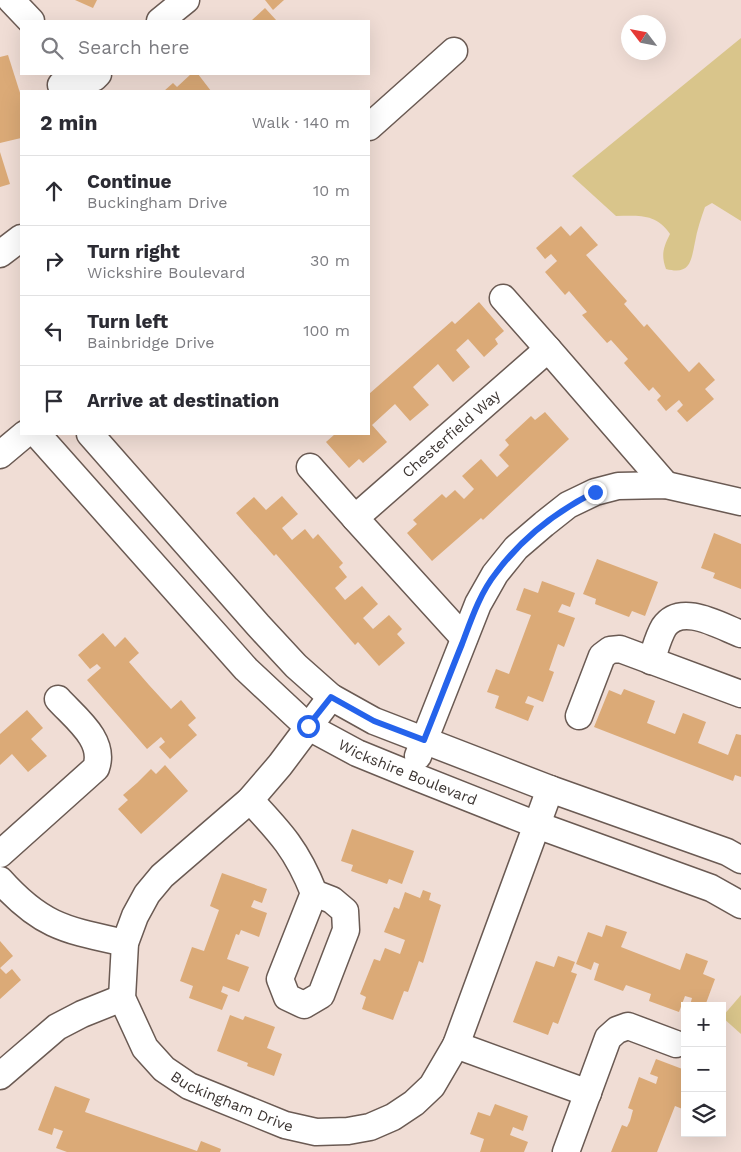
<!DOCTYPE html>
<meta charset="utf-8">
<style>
:root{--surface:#fff;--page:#f2f2f3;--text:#2b2b33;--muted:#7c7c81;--line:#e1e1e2}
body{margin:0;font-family:"Work Sans",sans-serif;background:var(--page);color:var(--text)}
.controls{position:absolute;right:15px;bottom:15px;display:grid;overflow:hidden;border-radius:0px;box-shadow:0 5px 20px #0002}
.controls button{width:45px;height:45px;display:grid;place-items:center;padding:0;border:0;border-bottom:1px solid var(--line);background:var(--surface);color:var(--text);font:25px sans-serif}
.compass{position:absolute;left:621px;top:15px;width:45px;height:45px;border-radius:50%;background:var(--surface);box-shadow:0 5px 20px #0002;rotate:302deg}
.stop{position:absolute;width:15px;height:15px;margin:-11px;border:4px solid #2563eb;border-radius:50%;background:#fff}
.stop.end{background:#2563eb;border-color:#fff;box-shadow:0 1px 5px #0008}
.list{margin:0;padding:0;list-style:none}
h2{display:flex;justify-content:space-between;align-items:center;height:65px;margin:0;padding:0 20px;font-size:21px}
h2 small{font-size:16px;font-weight:400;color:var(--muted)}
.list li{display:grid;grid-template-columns:32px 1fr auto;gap:15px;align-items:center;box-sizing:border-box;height:70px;padding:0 20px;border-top:1px solid var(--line)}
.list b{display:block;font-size:19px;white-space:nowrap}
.list p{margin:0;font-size:16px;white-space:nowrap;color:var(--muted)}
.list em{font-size:16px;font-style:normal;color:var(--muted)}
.icon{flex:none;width:28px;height:28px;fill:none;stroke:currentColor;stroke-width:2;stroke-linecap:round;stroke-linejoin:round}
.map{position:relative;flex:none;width:741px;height:1152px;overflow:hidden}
.search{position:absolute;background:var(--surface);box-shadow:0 5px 20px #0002;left:20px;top:20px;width:350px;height:55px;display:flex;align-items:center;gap:12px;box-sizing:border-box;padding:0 18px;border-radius:0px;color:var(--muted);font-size:19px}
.panel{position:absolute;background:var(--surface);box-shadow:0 5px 20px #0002;left:20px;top:90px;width:350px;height:345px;border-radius:0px}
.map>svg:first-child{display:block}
.green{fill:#d9c58b}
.building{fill:#dbaa77}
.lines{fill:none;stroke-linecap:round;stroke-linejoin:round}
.minor-casing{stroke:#6a5a53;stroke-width:29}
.minor{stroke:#fff;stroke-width:26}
.route{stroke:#2563eb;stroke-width:6}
.labels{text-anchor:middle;stroke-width:4.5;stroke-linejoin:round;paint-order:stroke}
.street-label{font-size:15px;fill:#3c3532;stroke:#fff}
</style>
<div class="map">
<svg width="741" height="1152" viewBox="0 0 741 1152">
<rect width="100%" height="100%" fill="#f0ddd5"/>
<g class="green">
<path d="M741,38V221L712,203L705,207C701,218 697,230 695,242C691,262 690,275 666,269C661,255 663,248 670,234C656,213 638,216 616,216L572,176Z"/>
<polygon points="741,995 741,1034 722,1017"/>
</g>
<g class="building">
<polygon points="75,0 97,0 93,8"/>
<polygon points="265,0 284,0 273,10"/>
<polygon points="265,8 277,21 251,21"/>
<polygon points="8,55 21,96 21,138 0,143 0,57"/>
<polygon points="191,74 198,74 211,91 164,91 173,83 177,87"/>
<polygon points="0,152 10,184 0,187"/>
<polygon points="561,226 570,236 581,226 598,245 586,255 627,301 624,304 644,327 647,324 689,372 699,362 715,380 705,389 714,399 687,422 677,411 683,405 679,400 666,411 657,400 661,396 653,387 649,391 624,363 628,359 611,340 607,343 582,315 587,312 569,291 565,295 545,272 557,261 551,254 545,259 536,248"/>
<polygon points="479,302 504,331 495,339 498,344 484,357 468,339 456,350 470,367 453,382 438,364 413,387 429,405 410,421 395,404 372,425 387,442 363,463 359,459 349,468 326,442 335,434 369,434 369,394 452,321 455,324"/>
<polygon points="545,412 569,439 483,520 481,518 432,561 407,533 417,524 413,520 442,494 446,498 455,490 464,499 474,489 462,476 481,459 497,477 509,466 499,455 509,445 505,440 531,416 535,420"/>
<polygon points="282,496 298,514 282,528 292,540 305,529 313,539 318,534 343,563 339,567 347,577 335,588 345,600 362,586 378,604 363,618 373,629 389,615 402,629 397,634 405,643 379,666 358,642 355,645 276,554 274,556 236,513 254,497 266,510"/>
<polygon points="714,533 741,544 741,589 713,578 715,573 701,568"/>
<polygon points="597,559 658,582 645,616 632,611 629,617 595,604 596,599 583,594"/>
<polygon points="542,581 575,593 570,607 562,604 558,612 575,618 564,647 558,644 549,670 554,672 543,702 528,696 525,703 534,706 528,721 495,708 499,696 487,692 496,669 509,674 531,615 516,610 524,588 538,593"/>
<polygon points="103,633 115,647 125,637 139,653 129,662 149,685 171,709 181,700 196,718 188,725 197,735 170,759 159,747 165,742 161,737 147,749 87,680 101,668 97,664 90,669 78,655"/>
<polygon points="624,689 655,701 647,723 675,734 683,713 706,722 698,743 728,755 736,734 741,735 741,777 735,775 733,781 594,727 609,690 621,695"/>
<polygon points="27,710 43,728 31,739 47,756 28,772 12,754 0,765 0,734"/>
<polygon points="165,765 188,791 141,834 118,809 128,800 123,795 137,783 151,769 156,774"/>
<polygon points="352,829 414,851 402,884 389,879 387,884 351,871 353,865 341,861"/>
<polygon points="222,873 267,889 262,903 254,900 251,907 267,913 259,937 241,930 239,935 236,934 227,959 249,967 239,992 223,986 221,992 228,995 222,1010 189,998 193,986 180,981 192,947 204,951 219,910 210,906"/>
<polygon points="423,890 431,893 429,900 441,905 423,963 419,961 408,992 404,991 393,1020 362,1009 366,997 360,994 374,959 380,961 385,948 400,954 405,940 384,932 394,907 399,909 405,892 420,898"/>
<polygon points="606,925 627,932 621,947 680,970 686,953 708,961 703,974 715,979 705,1006 690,1005 692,998 685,996 679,1012 649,1001 651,994 626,985 623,991 594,980 599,964 594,962 591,970 576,964 588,932 602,937"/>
<polygon points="0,941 13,956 0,968 6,974 12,969 21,980 0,999"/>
<polygon points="558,956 575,962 571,972 577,974 558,1024 553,1022 548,1035 513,1022 536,961 554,967"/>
<polygon points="230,1015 243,1020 245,1016 275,1027 267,1048 282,1054 274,1076 247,1066 248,1063 217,1051"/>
<polygon points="656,1059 685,1070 685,1110 675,1106 657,1152 611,1152 622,1125 627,1127 630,1121 633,1110 628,1108 639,1077 656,1084 658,1077 650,1074"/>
<polygon points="55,1086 90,1099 85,1112 197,1151 201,1141 221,1149 220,1152 67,1152 56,1148 63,1131 54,1128 52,1135 38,1130"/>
<polygon points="495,1104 528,1116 523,1131 513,1127 510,1135 528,1142 524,1152 480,1152 484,1139 470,1134 478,1112 490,1116"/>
</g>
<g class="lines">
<g class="minor-casing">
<g id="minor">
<polyline points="11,0 31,21"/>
<polyline points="160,21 186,0"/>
<polyline points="61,85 94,78 98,74"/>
<polyline points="369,127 454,51"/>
<polyline points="0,254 21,238"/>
<polyline points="503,298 548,349"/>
<path id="s1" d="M37,434L246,669L307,726L357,753L411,775L537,825L711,888L741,905"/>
<polyline points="90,434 258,625 296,666 331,697 374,721 550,789 727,852 741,860"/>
<polyline points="0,455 25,434"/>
<polyline points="310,467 355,518"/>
<path id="s2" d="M464,638L355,518L548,349L666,485"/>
<path d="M651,661C655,650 658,637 664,627C681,602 720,626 741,634"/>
<path id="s3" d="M331,697L280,765L250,800L162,876L147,894L135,916L125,943L122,998L145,1048L164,1069L189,1086L285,1125L316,1132L348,1131L370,1127L393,1117L414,1103L432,1086L456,1045L550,789"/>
<polyline points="579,716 602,656 610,650 620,649 741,694"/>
<polyline points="418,756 478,604 495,574 516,548 544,524 568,505 595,492 618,486 666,485 741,502"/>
<path d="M250,800C281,833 297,850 314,893L280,979L287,997L304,1005L321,995L346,930L345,911L332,900L314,893"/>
<path d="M0,854L96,768C106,740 75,718 58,699"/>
<path d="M0,880C42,927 66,930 125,943"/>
<polyline points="456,1045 588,1093"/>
<polyline points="0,1076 57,1027 82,1014 122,998"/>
<polyline points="566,1152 608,1038 617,1030 628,1026 676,1044"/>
</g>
</g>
<use href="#minor" class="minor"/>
</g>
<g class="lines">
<path class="route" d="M308,726L331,697L374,721L424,740C437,708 449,676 462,644C471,620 480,593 496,573C522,538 557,511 595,492"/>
</g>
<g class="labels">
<g class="street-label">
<text dy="5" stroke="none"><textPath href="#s2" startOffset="290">Chesterfield Way</textPath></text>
<text dy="5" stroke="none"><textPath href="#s1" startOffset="509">Wickshire Boulevard</textPath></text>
<text dy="5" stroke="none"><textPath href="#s3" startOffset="539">Buckingham Drive</textPath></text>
</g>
</g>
</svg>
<div class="controls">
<button>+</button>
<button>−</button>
<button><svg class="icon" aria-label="layers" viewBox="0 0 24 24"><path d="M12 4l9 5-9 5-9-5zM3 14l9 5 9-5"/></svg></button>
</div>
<svg class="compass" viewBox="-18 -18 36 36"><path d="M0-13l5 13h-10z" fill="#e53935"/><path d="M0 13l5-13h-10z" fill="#7c7c81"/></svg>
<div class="stop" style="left:308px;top:726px"></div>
<div class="stop end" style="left:595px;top:492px"></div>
<div class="search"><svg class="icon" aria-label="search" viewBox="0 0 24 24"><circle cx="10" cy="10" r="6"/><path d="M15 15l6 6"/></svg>Search here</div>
<section class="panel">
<h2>2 min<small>Walk · 140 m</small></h2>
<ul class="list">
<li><svg class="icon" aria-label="ahead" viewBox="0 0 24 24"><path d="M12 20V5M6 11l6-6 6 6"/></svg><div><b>Continue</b><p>Buckingham Drive</p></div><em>10 m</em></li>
<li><svg class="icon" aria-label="right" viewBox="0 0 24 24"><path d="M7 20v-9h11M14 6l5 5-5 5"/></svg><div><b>Turn right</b><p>Wickshire Boulevard</p></div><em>30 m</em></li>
<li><svg class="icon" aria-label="left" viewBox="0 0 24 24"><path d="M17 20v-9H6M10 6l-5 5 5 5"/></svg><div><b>Turn left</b><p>Bainbridge Drive</p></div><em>100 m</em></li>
<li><svg class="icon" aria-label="arrive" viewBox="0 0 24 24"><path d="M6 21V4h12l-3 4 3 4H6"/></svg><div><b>Arrive at destination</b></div></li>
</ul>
</section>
</div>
